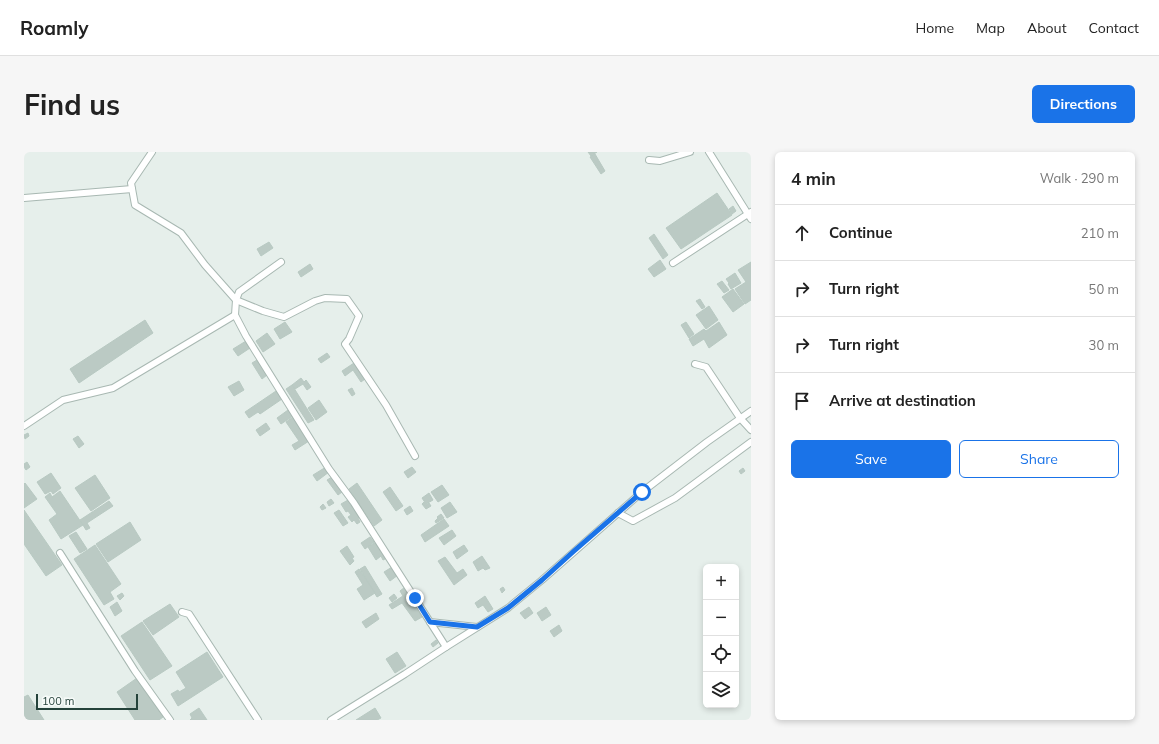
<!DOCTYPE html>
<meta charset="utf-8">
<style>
:root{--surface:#fff;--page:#f6f6f6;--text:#222;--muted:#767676;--line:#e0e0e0;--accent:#1a73e8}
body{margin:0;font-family:Mulish,sans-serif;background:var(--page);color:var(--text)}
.controls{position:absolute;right:12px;bottom:12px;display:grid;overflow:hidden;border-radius:6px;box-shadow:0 2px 6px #0003}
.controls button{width:36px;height:36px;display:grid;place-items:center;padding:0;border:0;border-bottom:1px solid var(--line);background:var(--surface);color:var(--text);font:20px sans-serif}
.scale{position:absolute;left:12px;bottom:10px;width:102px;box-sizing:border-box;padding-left:4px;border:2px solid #24423a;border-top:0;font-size:11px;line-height:14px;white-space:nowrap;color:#24423a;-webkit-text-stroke:3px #f7fbf9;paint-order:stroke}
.stop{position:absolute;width:12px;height:12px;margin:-9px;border:3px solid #1a73e8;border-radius:50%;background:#fff}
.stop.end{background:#1a73e8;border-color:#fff;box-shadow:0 1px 4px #0008}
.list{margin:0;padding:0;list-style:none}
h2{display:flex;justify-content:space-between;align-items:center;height:52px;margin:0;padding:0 16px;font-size:17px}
h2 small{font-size:13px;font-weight:400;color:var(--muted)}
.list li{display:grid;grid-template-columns:26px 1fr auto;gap:12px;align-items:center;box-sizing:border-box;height:56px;padding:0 16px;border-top:1px solid var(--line)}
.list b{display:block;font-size:15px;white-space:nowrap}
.list em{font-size:13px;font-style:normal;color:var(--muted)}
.actions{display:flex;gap:8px;padding:12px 16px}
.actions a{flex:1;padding:9px 0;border:1px solid var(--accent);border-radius:6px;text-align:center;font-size:14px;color:var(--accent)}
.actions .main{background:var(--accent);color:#fff}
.icon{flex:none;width:22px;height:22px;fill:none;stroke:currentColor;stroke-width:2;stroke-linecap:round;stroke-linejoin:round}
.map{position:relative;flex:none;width:727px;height:568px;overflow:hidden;border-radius:6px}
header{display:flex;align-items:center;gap:24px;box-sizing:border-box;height:56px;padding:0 20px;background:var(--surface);border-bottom:1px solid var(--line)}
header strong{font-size:19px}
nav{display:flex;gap:22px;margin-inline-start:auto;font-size:14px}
.intro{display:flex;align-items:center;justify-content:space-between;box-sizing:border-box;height:96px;padding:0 24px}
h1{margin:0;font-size:28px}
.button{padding:10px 18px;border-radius:6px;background:var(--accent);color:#fff;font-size:14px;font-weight:700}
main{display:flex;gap:24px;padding:0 24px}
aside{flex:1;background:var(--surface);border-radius:6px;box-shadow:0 2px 6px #0003}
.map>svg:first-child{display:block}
.building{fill:#bbcac4;stroke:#b8c9c2}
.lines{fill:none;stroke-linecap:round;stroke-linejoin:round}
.street-casing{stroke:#a8b8b2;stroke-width:8}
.street{stroke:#fff;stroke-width:6}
.route{stroke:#1a73e8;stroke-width:5}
</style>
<header>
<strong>Roamly</strong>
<nav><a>Home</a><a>Map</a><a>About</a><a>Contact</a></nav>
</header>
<div class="intro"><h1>Find us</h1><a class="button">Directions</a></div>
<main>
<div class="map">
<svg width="727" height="568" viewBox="0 0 727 568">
<rect width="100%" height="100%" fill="#e6efeb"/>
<g class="building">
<polygon points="564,0 573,0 567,4"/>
<polygon points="571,2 581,19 577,22 566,5"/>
<polygon points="693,41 708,63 657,97 642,76"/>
<polygon points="709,54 712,59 708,62 705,57"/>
<polygon points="630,82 644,103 639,107 625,86"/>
<polygon points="245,90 249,96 237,104 233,97"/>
<polygon points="636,108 642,117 630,125 624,117"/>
<polygon points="727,110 727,148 721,152 711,137 722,130 714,118"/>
<polygon points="286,112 289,117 277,125 274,120"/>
<polygon points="711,121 717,131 707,137 704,132 705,131 702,127"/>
<polygon points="698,129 705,138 700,141 693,132"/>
<polygon points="709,137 720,152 709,160 698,145"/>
<polygon points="676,147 681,155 678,157 672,149"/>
<polygon points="685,154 694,168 682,177 672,163"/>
<polygon points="121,168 129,181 55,231 46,217"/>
<polygon points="261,170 268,180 256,187 250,177"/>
<polygon points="662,170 670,182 665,186 657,173"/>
<polygon points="695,170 703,183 685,196 680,187 669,194 665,187 680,177 682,179"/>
<polygon points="243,181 251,192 239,200 232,189"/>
<polygon points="222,189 226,196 214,204 209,197"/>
<polygon points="303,201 306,205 297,211 294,207"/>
<polygon points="233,208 243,223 238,227 228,211"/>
<polygon points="330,211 341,227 337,230 329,218 321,224 318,219"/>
<polygon points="277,226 280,230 282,228 287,235 283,238 279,232 271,237 268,233"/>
<polygon points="215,229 220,238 210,244 204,235"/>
<polygon points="268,233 290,268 284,271 262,237"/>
<polygon points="328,236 331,242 328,244 324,238"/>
<polygon points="252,239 258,247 236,262 234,260 225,266 221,260"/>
<polygon points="295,248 303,260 292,268 284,256"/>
<polygon points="264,258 269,264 257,272 253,266"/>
<polygon points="269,265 285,289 271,298 268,293 275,289 262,270"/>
<polygon points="242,271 246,277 236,284 232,278"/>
<polygon points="4,281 5,284 1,287 0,283"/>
<polygon points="54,284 60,292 55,296 49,287"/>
<polygon points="3,310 6,315 2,318 0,315 0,312"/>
<polygon points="302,315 305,320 293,329 289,323"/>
<polygon points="388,315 392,320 384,326 380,320"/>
<polygon points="719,316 721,319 717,322 715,319"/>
<polygon points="27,321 37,336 29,342 27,339 21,342 13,330"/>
<polygon points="71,323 86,346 67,359 51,336"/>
<polygon points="308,325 318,340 314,343 303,328"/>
<polygon points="1,331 13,347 0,356 0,332"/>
<polygon points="333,331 358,368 350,374 325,337"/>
<polygon points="418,333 425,343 414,350 407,340"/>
<polygon points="366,335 379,354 372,359 359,340"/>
<polygon points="36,339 59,373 37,387 25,368 33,362 21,345 26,341 28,345"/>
<polygon points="405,341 409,348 402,352 398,346"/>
<polygon points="307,347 310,351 305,354 303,350"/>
<polygon points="324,348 329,356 331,355 334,360 333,362 335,365 334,366 336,370 333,372 330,368 328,370 324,365 327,363 324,359 322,360 317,352"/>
<polygon points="85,349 89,354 63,371 66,376 62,378 56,368"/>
<polygon points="400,350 402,353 405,351 407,354 402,357 398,352"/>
<polygon points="426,350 433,360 423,366 417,356"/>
<polygon points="299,352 302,356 298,358 296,355"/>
<polygon points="386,354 389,359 383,363 380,358"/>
<polygon points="0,358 38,413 22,424 0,392"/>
<polygon points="315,358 324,371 319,374 310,361"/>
<polygon points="417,362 420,366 412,371 411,369 414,366 413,365"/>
<polygon points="420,367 425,374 401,390 397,383"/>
<polygon points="106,370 117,388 84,410 72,392"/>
<polygon points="428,378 432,384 420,393 415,386"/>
<polygon points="52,380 63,397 56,401 45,384"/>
<polygon points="346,385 350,390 341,397 337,391"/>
<polygon points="352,390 363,406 359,408 357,404 352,408 344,395"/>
<polygon points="71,393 97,432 86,440 90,447 80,453 50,407"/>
<polygon points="440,393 444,399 433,407 429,400"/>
<polygon points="323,394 330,405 328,406 330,409 326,413 316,399"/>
<polygon points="458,404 466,416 461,418 459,416 454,419 449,410"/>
<polygon points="421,405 433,421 439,417 443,423 430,433 414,409"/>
<polygon points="341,414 358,442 353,445 336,417"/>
<polygon points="368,415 374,423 366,429 360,420"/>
<polygon points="335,417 351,441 340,448 333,437 339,433 331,420"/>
<polygon points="381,435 384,440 379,444 376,439"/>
<polygon points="479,435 481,438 478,441 476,437"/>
<polygon points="98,441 100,444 96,448 93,444"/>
<polygon points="370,442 373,446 368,450 365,446"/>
<polygon points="382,442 398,465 391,469 378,451 368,457 365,453"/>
<polygon points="461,444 469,457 464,460 459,453 454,456 451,451"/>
<polygon points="93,450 98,459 91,464 86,455"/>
<polygon points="146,452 155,465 129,483 119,469"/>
<polygon points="505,455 509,461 501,467 496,461"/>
<polygon points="522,455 527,463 518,469 513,461"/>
<polygon points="352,461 355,467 342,476 338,470"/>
<polygon points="118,470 148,514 126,528 97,484"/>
<polygon points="535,473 538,479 530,485 526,479"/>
<polygon points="412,488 414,491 409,495 407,492"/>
<polygon points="183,500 199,525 154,554 147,542 154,538 155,540 162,536 152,520"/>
<polygon points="373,500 382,514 371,521 362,507"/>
<polygon points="113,526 139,565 135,568 111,568 93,540"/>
<polygon points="4,543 20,568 0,568 0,545"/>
<polygon points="175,556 183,568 166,568 168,566 166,562"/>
<polygon points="351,556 357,566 353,568 332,568"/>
</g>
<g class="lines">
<g class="street-casing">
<g id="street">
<polyline points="128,0 107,31 111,53 157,81 181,113 212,148 211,163 222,184 305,317 330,351 422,495"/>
<polyline points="685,0 727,67"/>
<polyline points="625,8 636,9 666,0"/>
<polyline points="0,46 108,37"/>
<polyline points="257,110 215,140 212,148 239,159 260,165 291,149 301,146 323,147 335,164 325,187 321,192 362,253 391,304"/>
<polyline points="649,111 727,60"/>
<polyline points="671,212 682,215 716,266 727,278"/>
<polyline points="0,274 39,248 89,236 211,163"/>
<polyline points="594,361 609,369 651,346 727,290"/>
<polyline points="36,401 111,519 146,568"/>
<polyline points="158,460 165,462 234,568"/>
<polyline points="406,470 453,475"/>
<polyline points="307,568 381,522 422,495 484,456 518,428 618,340 683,290 727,259"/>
</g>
</g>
<use href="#street" class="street"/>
</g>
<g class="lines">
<polyline class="route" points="391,446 406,470 453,475 484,456 518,428 550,399 618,340"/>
</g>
</svg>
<div class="controls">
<button>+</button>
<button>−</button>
<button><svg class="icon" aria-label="locate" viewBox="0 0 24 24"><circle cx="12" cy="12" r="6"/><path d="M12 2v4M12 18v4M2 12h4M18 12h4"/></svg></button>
<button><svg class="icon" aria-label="layers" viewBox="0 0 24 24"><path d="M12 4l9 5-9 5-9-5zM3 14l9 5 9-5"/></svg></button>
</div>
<div class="scale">100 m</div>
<div class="stop" style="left:618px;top:340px"></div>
<div class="stop end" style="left:391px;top:446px"></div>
</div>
<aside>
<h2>4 min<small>Walk · 290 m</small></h2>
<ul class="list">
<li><svg class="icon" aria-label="ahead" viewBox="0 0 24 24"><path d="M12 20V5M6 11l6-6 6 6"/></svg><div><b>Continue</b></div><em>210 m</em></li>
<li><svg class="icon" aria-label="right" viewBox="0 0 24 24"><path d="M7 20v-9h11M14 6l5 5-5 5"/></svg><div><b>Turn right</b></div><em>50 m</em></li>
<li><svg class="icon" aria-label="right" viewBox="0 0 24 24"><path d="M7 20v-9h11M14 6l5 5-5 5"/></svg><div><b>Turn right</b></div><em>30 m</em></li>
<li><svg class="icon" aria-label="arrive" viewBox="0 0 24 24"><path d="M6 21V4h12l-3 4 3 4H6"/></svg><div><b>Arrive at destination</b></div></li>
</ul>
<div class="actions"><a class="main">Save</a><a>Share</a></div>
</aside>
</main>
